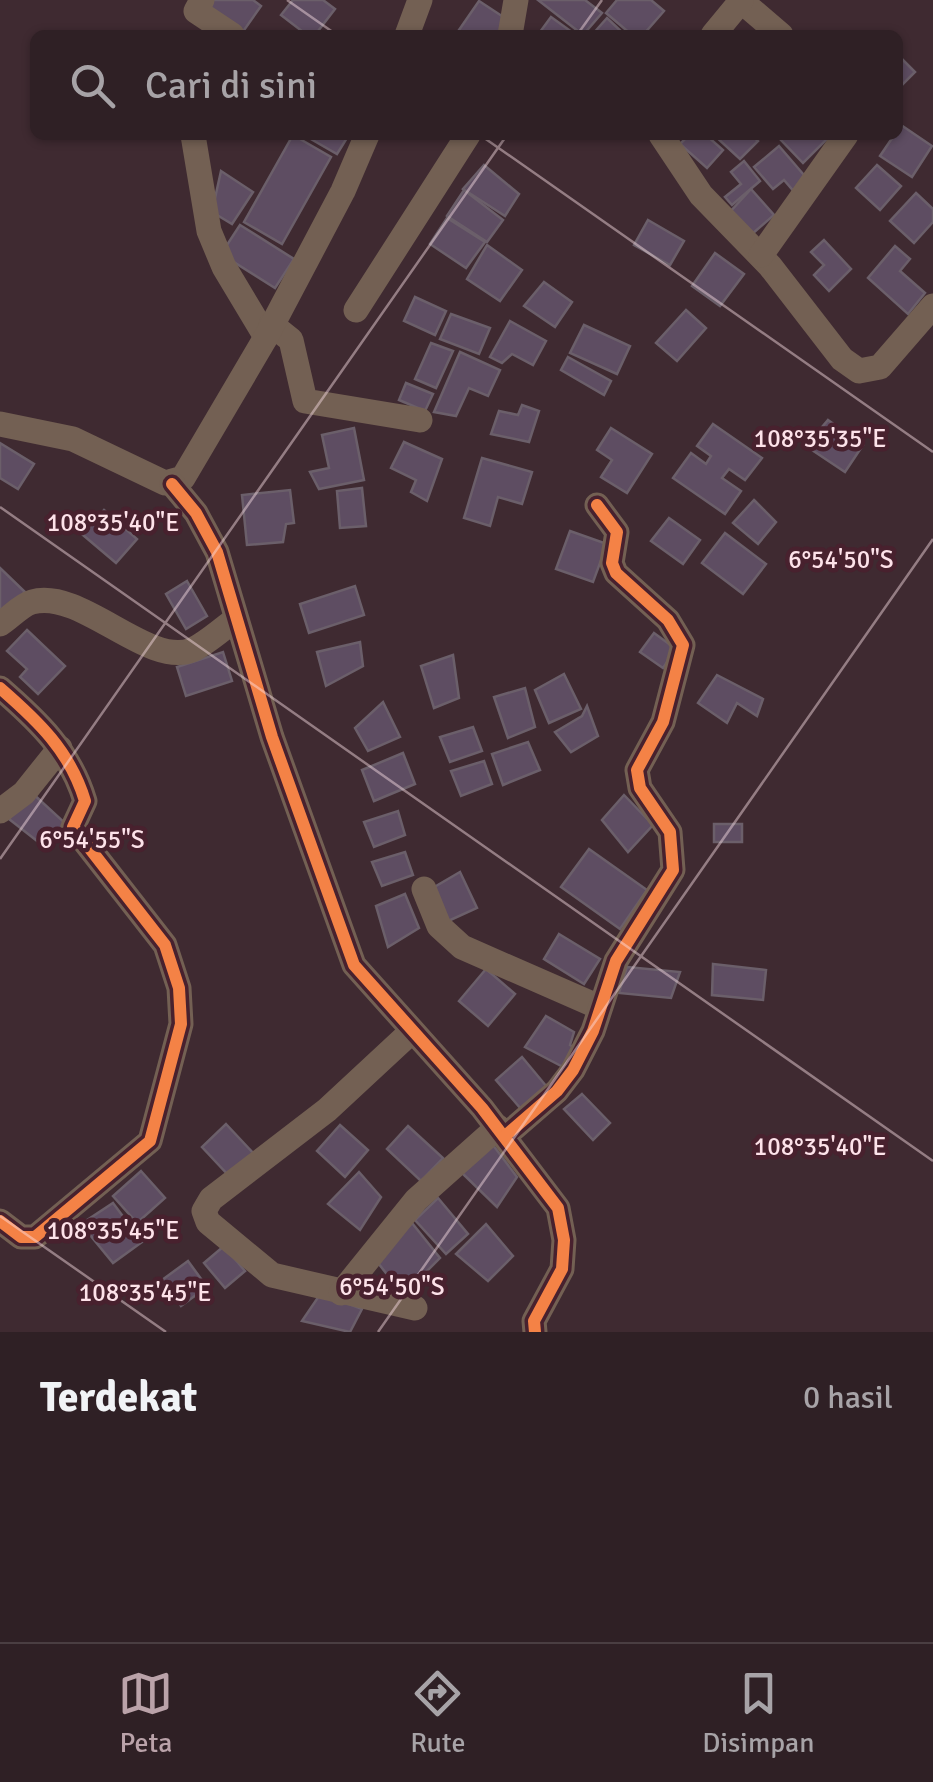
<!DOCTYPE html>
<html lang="id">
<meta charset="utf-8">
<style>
:root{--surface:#2f2025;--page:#37282d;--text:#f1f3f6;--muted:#a7a3a7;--line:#4a3e42;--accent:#baa2a9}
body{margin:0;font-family:Signika,sans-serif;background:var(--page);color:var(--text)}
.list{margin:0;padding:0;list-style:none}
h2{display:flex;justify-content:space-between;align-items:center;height:130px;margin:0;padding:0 40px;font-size:42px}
h2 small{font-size:32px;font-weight:400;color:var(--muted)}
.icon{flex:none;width:55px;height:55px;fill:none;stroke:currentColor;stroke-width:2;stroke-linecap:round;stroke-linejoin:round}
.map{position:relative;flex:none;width:933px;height:1332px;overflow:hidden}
.search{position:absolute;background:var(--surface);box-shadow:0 2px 8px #0004;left:30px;right:30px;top:30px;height:110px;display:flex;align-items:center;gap:25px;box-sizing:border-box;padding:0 35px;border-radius:15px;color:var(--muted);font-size:38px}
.sheet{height:310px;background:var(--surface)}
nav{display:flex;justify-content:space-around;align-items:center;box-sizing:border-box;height:140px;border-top:2px solid var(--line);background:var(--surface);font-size:28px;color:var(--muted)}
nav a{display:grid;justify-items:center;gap:5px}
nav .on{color:var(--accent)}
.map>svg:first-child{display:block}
.building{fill:#5e4d62;stroke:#6b5f6a;stroke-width:2.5}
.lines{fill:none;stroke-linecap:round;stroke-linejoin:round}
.street{stroke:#736053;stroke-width:25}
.cycleway-casing{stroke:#48212e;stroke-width:19}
.cycleway{stroke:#f48246;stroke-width:12}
.ticks{fill:none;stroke:#fde2e9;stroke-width:2.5;stroke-opacity:0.45}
.ticks-label{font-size:25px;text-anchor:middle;fill:#fde2e9;stroke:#48212e;stroke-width:9;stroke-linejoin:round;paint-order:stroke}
</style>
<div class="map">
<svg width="933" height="1332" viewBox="0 0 933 1332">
<rect width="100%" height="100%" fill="#3f2a31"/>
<g class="building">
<polygon points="213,0 253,0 261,6 242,33 207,9"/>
<polygon points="293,0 323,0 335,9 315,35 307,35 281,15"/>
<polygon points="538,0 585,0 602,13 583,35"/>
<polygon points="617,0 651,0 664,11 643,35 632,35 606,13"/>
<polygon points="479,1 508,20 498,35 466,35 459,30"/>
<polygon points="551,17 576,35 544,35 540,32"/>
<polygon points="607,18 625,35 592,35"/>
<polygon points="898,55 915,72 898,89"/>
<polygon points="901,125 932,146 912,177 880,156"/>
<polygon points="293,135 331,157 282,244 244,222"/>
<polygon points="304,135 342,135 347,138 337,154"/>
<polygon points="689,135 706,135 723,150 707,168 680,144"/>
<polygon points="714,135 751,135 758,141 740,159"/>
<polygon points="784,135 827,135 829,137 803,163 780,139"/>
<polygon points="779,146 810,182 796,194 784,180 773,189 754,167"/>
<polygon points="744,161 760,181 732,205 725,197 741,184 731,172"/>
<polygon points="484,165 519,194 505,216 463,189"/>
<polygon points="877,165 901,186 880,210 856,188"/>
<polygon points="221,171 253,192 232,224 212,212"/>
<polygon points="751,189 774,215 752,234 729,213"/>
<polygon points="464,190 503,220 487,242 447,216"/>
<polygon points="916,193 933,209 933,222 914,243 890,221"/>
<polygon points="447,218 485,242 466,268 430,244"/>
<polygon points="648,220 684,241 670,265 634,245"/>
<polygon points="240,225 294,259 275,288 221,254"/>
<polygon points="824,240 851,269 829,291 814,275 824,265 811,252"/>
<polygon points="487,245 522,270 500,301 467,279"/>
<polygon points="895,246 910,259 900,271 925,293 908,314 868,278"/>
<polygon points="715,253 744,274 720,306 692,286"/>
<polygon points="544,282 572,302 555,327 524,306"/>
<polygon points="415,297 446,311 435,335 404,321"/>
<polygon points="686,310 706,328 677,361 656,343"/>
<polygon points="451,314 490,328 479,354 440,339"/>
<polygon points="510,321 546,341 533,365 512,354 502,363 490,357"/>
<polygon points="584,325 630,346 617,374 570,353"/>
<polygon points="431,343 453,351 436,388 415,379"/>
<polygon points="460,352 500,370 488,396 469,388 456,416 434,412"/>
<polygon points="568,357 611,381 604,395 561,370"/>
<polygon points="406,383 433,394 425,411 399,400"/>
<polygon points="522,405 539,411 529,442 491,434 499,411 518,415"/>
<polygon points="828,420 863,445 845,472 806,446"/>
<polygon points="713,424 762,458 745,480 729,469 722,478 741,491 725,514 673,478 691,453 706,464 711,456 697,446"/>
<polygon points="354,428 364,480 319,489 310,472 329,468 322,435"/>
<polygon points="611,428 652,454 627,493 601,477 612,460 597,450"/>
<polygon points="404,442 442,459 427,501 411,492 416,480 391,468"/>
<polygon points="0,443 34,464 18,489 0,478"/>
<polygon points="482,458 532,472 522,504 498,497 490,526 464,518"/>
<polygon points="362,488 366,526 340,528 337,491"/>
<polygon points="290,490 294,523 286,524 283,542 247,545 242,495"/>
<polygon points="754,500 776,522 758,544 733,523"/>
<polygon points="104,510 137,539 116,563 83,535"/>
<polygon points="669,518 700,540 683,564 651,541"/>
<polygon points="570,531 607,544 593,582 556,569"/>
<polygon points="725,533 766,564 743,594 702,563"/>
<polygon points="0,568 25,592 0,616"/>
<polygon points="187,581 207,616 186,629 166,594"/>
<polygon points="355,586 364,615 309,633 300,604"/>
<polygon points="27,630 65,666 38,694 20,677 27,669 7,651"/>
<polygon points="654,633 676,649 663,668 640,652"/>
<polygon points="360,642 363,666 326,686 317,652"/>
<polygon points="223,652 232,681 186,696 177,667"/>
<polygon points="453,655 459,698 434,708 421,666"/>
<polygon points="564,674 581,709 549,723 535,690"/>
<polygon points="717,675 763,699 757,716 737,703 727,723 698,703"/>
<polygon points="525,688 535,727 508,738 494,697"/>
<polygon points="383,702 400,737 368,751 355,728"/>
<polygon points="587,706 598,736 571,752 555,732 582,716"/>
<polygon points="473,727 482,751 450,762 440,737"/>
<polygon points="528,742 540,770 503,785 492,754"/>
<polygon points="403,753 415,784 374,801 362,770"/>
<polygon points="484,761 492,784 461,796 451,771"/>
<polygon points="30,791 66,824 46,848 9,819"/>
<polygon points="624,795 653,825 628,852 602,820"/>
<polygon points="398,811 405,835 374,847 364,822"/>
<rect x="714" y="824" width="28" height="18"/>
<polygon points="589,849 647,890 620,929 561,887"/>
<polygon points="405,852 413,875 382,886 372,862"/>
<polygon points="460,872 477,908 446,922 431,889"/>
<polygon points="405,894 419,928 388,947 376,906"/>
<polygon points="559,934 600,959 584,984 544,959"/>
<polygon points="713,964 766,970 763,1000 712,995"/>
<polygon points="627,967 680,972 671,998 619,993"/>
<polygon points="486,969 515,994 488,1026 459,1001"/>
<polygon points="546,1016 574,1032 570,1045 576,1049 563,1067 525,1047"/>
<polygon points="522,1057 547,1087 521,1109 496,1080"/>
<polygon points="582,1094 610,1123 593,1140 564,1109"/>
<polygon points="226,1124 254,1154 230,1177 202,1147"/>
<polygon points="340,1125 368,1150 345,1177 317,1151"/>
<polygon points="408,1126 443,1158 421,1181 387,1149"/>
<polygon points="493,1145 517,1177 497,1207 461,1172"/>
<polygon points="141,1171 165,1198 137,1223 113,1196"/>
<polygon points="359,1172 381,1197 360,1230 328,1204"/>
<polygon points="438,1198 468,1234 446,1254 415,1220"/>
<polygon points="113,1203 142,1242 113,1263 81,1224"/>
<polygon points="412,1223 440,1258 403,1295 375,1259"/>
<polygon points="486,1224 513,1256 488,1281 456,1254"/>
<polygon points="224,1246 245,1271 225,1288 204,1263"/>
<polygon points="188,1261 207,1287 181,1306 162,1280"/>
<polygon points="321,1293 362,1309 350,1332 302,1321"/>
</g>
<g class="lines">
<g class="street">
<polyline points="202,0 196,11 232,35"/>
<polyline points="740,0 781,35"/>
<polyline points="407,35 420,0"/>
<polyline points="510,35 516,0"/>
<polyline points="713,35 741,1"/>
<polyline points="193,135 209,231 224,267 266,337"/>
<polyline points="661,135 701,195 770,266 842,359 859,371 880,367 933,306"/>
<polyline points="761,255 846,135"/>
<polyline points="356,310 468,135"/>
<polyline points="271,324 291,340 305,401 420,420"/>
<polyline points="0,424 73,439 165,483 183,478 266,337 343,191 367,135"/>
<polyline points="172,484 196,513 217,552 272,737 354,965 482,1108 558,1208 564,1240 562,1269 534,1321 535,1332"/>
<path d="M0,624C10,618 21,605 32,602C81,588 148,668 192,650C207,643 223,628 236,619"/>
<path d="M0,688C38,721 70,751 85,801L73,827L165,945L179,988L181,1024L150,1141L35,1237H21L0,1221"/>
<polyline points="0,811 24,793 60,748"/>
<polyline points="424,889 439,926 462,947 599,1007"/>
<polyline points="411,1032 327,1110 211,1199 204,1211 208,1222 272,1275 415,1308"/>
<polyline points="505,1136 557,1091 573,1070 593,1031 616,961 673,870 670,832 640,788 637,770 663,722 683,645 668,620 616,573 612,563 617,532 597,505"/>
<polyline points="341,1293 416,1200 498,1127"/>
</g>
<g class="cycleway-casing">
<g id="cycleway">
<polyline points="172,484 196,513 217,552 272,737 354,965 482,1108 558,1208 564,1240 562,1269 534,1321 535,1332"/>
<path d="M0,688C38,721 70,751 85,801L73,827L165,945L179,988L181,1024L150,1141L35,1237H21L0,1221"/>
<polyline points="505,1136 557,1091 573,1070 593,1031 616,961 673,870 670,832 640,788 637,770 663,722 683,645 668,620 616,573 612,563 617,532 597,505"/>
</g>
</g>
<use href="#cycleway" class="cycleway"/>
</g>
<path class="ticks" d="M287,0L337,35M577,35L602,0M480,135L933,452M0,507L933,1161M0,859L507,135M0,1216L166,1332M378,1332L933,539"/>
<g class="ticks-label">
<text x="820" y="447">108°35'35"E</text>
<text x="113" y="531">108°35'40"E</text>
<text x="841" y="568">6°54'50"S</text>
<text x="92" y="848">6°54'55"S</text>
<text x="820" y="1155">108°35'40"E</text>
<text x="113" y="1239">108°35'45"E</text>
<text x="392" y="1295">6°54'50"S</text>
<text x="145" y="1301">108°35'45"E</text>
</g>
</svg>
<div class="search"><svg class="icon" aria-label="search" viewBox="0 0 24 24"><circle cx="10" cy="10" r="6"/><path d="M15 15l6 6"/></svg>Cari di sini</div>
</div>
<section class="sheet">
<h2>Terdekat<small>0 hasil</small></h2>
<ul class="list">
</ul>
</section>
<nav>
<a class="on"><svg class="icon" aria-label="map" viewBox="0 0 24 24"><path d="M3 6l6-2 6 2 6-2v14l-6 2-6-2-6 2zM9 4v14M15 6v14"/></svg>Peta</a>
<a><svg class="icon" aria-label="directions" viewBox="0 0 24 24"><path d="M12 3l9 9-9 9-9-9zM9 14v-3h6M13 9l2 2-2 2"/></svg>Rute</a>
<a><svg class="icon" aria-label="saved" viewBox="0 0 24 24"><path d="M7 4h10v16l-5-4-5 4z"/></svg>Disimpan</a>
</nav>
